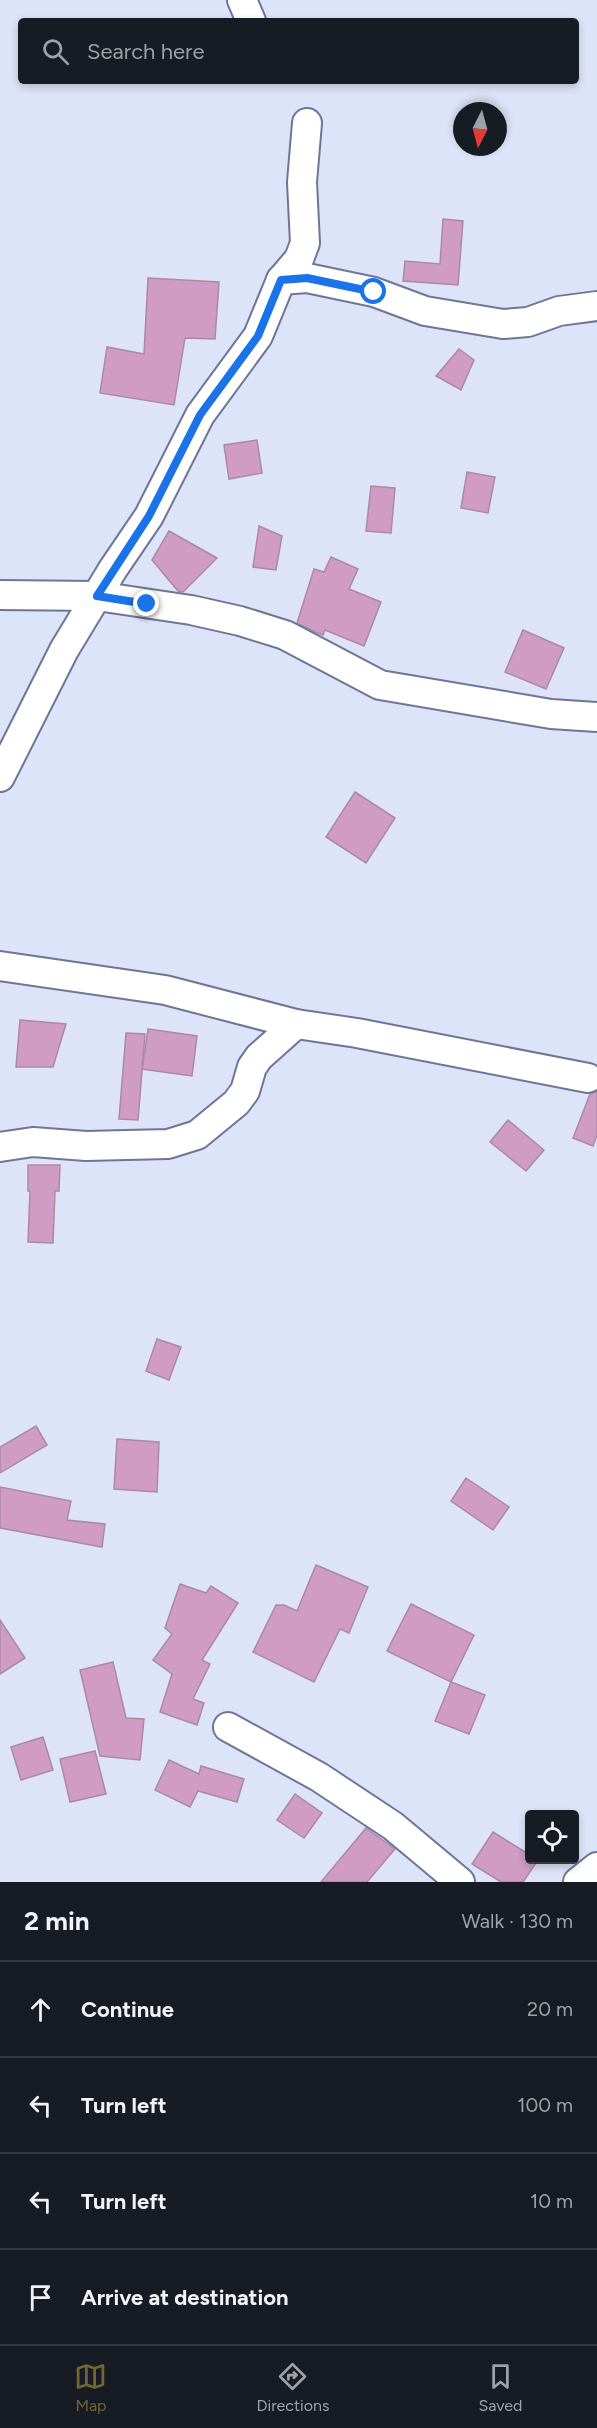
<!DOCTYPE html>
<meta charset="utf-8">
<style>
:root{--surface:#171b24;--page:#242831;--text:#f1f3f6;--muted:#9ea1a6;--line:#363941;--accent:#746633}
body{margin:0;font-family:Figtree,sans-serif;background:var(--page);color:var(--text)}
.controls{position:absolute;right:18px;bottom:18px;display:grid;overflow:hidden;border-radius:6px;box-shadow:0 3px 9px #0003}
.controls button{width:54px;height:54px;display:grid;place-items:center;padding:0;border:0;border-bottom:2px solid var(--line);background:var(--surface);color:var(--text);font:30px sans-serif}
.compass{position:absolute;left:453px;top:102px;width:54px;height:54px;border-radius:50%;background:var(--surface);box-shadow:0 3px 9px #0003;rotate:186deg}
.stop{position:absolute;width:18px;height:18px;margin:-14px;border:4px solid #1a73e8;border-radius:50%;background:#fff}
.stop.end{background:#1a73e8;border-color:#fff;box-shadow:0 2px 6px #0008}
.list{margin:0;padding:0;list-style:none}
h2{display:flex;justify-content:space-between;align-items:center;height:78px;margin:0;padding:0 24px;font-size:26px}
h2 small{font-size:20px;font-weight:400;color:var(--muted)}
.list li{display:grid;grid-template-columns:39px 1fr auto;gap:18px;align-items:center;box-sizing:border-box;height:96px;padding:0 24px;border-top:2px solid var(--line)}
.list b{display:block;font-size:22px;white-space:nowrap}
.list em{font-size:20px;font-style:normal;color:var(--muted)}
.icon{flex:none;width:33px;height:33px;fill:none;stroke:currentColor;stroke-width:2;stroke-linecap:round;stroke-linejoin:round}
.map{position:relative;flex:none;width:597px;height:1882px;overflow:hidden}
.search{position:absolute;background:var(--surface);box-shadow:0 3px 9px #0003;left:18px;right:18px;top:18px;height:66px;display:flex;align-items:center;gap:15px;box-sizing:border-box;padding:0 21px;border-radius:6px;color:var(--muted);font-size:22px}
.sheet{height:462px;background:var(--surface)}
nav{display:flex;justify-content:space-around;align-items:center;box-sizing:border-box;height:84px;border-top:2px solid var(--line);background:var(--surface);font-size:16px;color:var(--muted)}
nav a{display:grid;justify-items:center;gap:3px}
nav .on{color:var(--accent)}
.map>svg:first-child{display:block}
.building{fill:#d09bc5;stroke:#aa8aa3;stroke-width:1.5}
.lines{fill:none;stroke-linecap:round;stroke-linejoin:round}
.street-casing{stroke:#6e7697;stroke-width:32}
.street{stroke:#fff;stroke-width:28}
.route{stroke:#1a73e8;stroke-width:8}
</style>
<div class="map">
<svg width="597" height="1882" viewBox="0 0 597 1882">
<rect width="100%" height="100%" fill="#dde3f9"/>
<g class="building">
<polygon points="443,219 463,221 458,285 403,281 405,261 440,264"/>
<polygon points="148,278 219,282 215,339 185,338 174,405 100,393 107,347 144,354"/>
<polygon points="459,349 474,360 461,390 436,376"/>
<polygon points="257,440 262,473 229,479 224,445"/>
<polygon points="467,472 495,477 488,513 461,508"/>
<polygon points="371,486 395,488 391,533 366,531"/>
<polygon points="259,526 282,536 276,570 253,567"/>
<polygon points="169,531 217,558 183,592 178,591 152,560"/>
<polygon points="331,557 358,569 349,589 381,602 364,646 325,630 323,635 315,632 297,623 314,569 324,572"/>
<polygon points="523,630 564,648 546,689 505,672"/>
<polygon points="355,792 395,818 366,863 326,837"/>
<polygon points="20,1020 66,1024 53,1067 16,1067"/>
<polygon points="148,1029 197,1036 192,1076 142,1069"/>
<polygon points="126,1033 145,1034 138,1120 119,1119"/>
<polygon points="597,1091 597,1135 593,1146 573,1138 590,1094"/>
<polygon points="508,1120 544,1150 526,1171 490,1142"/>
<polygon points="28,1165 60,1165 59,1191 55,1191 53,1243 28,1242 30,1191 28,1191"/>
<polygon points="157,1339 181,1347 169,1380 146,1371"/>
<polygon points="36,1426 47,1445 0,1473 0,1447"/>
<polygon points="117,1439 159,1442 157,1492 114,1489"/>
<polygon points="466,1478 509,1507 493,1530 451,1501"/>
<polygon points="0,1487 71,1501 67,1520 105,1524 102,1547 0,1528"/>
<polygon points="316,1565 368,1587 349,1633 340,1629 314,1682 253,1652 276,1605 284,1605 297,1611"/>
<polygon points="180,1584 206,1593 211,1586 238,1603 202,1660 210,1664 193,1699 204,1703 197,1725 160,1712 172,1674 153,1660 172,1634 165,1628"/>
<polygon points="411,1604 474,1635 451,1682 387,1651"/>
<polygon points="0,1620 25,1658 0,1674"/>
<polygon points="113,1662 126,1718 144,1719 140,1760 100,1756 80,1670"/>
<polygon points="451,1682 485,1695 469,1734 435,1721"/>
<polygon points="43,1737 53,1770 21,1780 11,1747"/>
<polygon points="95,1751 106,1794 70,1802 60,1759"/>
<polygon points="169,1760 199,1774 201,1766 244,1779 237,1802 198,1791 190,1807 155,1790"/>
<polygon points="295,1794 322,1813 304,1838 277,1820"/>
<polygon points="366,1828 395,1849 367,1882 321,1882"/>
<polygon points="493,1832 530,1855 530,1860 538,1860 523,1882 501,1882 472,1864"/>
</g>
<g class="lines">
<g class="street-casing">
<g id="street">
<polyline points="242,0 251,21"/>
<polyline points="281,280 299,259 305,243 302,182 307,123"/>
<polyline points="0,595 97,596 191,610 240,621 285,635 380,685 551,714 597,717"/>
<polyline points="0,777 64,650 113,569 149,516 200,415 258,336 281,280 307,278 374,292 425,311 503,324 528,322 559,311 597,306"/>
<polyline points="0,966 165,990 296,1024 357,1033 588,1078"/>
<polyline points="0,1147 33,1142 86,1146 168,1144 197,1135 236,1103 245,1091 252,1067 259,1057 296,1024"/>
<polyline points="228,1727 319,1777 393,1826 460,1882"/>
<polyline points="578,1882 597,1867"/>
</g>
</g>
<use href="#street" class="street"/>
</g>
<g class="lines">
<polyline class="route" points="147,604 97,596 149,516 200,415 258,336 281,280 307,278 374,292"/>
</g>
</svg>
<div class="controls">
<button><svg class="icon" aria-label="locate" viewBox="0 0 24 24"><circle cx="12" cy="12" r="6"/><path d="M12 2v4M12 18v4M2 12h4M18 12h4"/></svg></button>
</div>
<svg class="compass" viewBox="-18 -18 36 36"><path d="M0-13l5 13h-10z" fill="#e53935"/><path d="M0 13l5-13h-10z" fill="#9ea1a6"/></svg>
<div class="stop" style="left:374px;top:292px"></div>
<div class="stop end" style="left:147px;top:604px"></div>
<div class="search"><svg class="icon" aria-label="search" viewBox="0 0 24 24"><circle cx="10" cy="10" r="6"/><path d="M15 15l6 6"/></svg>Search here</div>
</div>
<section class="sheet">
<h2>2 min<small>Walk · 130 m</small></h2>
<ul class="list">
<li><svg class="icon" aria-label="ahead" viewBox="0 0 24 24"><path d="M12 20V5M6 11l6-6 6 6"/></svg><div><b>Continue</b></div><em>20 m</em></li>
<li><svg class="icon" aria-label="left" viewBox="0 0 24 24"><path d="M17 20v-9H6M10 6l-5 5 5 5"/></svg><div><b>Turn left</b></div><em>100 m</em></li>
<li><svg class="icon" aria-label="left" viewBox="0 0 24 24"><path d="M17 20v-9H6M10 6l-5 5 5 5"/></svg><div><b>Turn left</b></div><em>10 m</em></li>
<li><svg class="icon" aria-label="arrive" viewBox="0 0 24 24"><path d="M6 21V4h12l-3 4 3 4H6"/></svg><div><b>Arrive at destination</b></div></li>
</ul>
</section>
<nav>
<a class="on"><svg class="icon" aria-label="map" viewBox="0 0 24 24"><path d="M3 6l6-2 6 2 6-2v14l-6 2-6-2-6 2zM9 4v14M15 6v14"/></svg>Map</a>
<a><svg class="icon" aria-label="directions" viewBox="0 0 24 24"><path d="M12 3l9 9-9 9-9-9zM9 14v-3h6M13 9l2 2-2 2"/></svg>Directions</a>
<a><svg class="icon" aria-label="saved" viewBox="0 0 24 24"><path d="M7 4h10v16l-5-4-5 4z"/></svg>Saved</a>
</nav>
